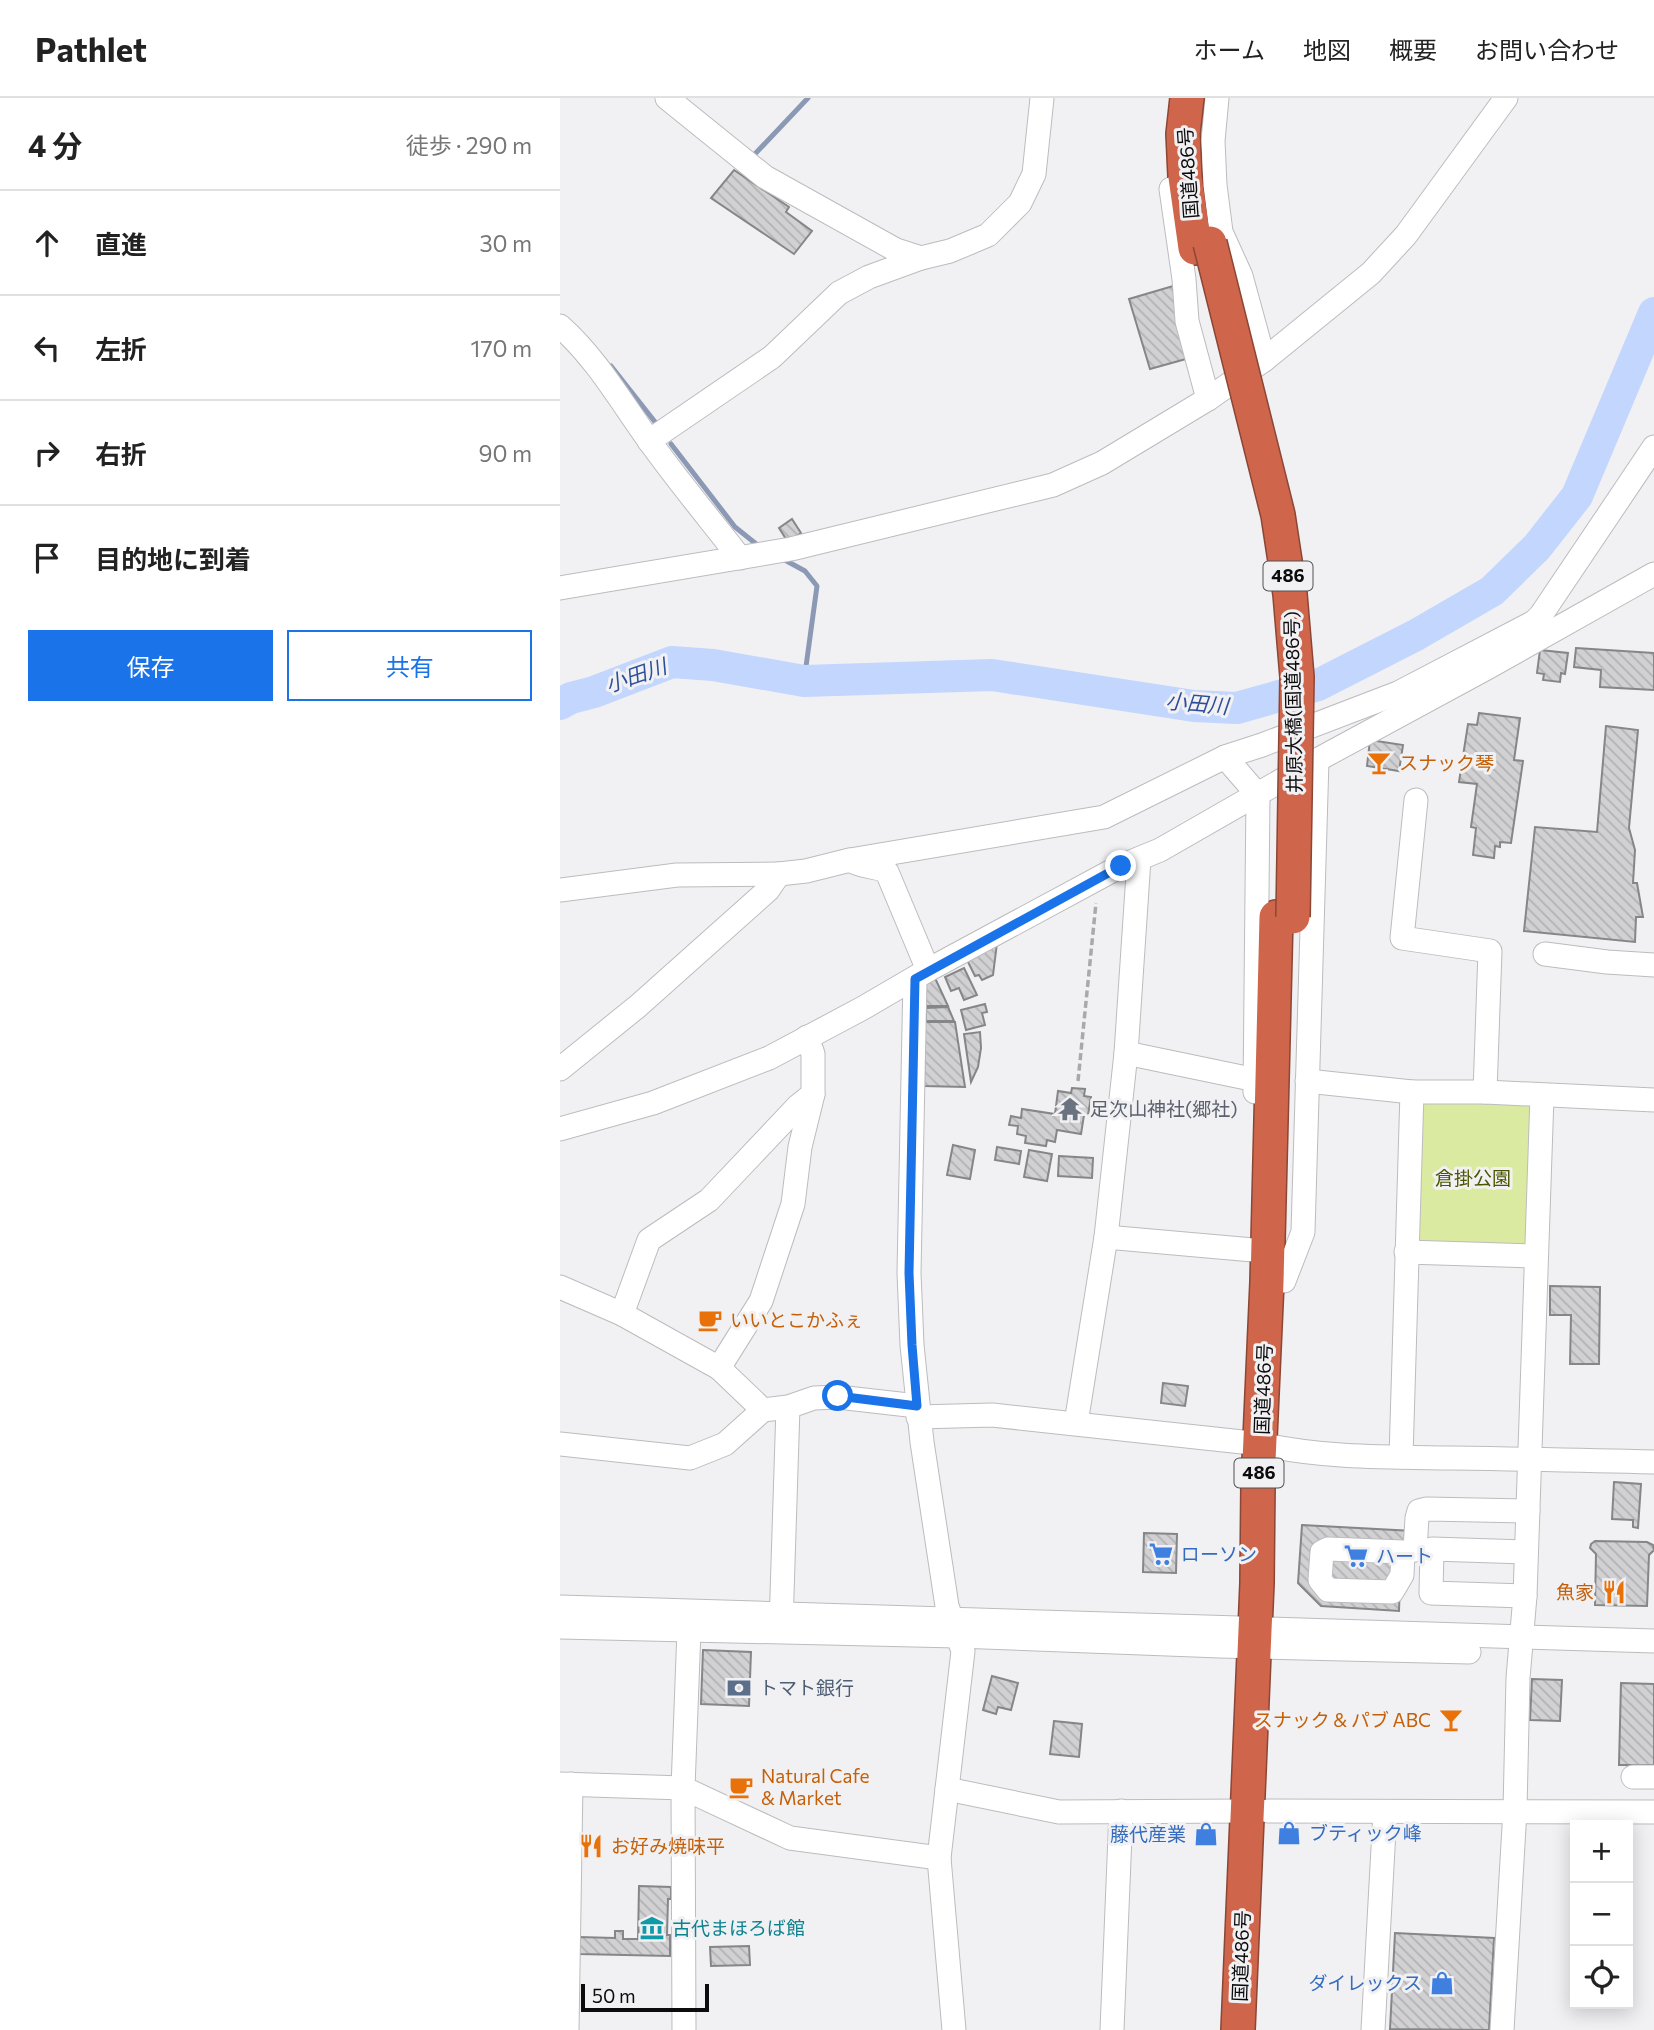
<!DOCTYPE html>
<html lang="ja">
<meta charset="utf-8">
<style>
:root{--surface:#fff;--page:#f2f2f2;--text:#222;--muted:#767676;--line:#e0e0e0;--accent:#1a73e8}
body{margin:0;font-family:Commissioner,"Noto Sans JP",sans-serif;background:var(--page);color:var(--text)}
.controls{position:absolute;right:21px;bottom:21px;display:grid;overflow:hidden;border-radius:0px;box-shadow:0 4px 18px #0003}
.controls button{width:63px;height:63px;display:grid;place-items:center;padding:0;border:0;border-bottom:2px solid var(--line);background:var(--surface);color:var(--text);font:35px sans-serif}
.scale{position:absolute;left:21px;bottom:18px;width:128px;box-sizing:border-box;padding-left:7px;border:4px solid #0c0c0d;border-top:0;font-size:19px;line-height:24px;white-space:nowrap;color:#0c0c0d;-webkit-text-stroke:5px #f1f1f4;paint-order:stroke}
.stop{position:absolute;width:21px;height:21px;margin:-16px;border:5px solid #1a73e8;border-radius:50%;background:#fff}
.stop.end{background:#1a73e8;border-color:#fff;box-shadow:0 2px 7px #0008}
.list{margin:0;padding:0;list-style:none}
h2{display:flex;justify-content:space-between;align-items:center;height:91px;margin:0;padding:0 28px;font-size:30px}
h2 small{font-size:23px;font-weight:400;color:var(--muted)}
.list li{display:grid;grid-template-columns:46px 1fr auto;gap:21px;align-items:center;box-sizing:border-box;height:105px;padding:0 28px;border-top:2px solid var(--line)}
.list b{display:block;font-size:26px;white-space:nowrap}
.list em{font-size:23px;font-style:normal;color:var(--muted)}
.actions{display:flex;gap:14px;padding:21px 28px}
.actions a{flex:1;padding:16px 0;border:2px solid var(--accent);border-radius:0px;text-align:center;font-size:24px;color:var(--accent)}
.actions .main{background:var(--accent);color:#fff}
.icon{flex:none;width:38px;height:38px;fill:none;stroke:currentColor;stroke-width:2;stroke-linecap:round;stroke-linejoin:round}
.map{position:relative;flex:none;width:1094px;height:1932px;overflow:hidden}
header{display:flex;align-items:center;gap:42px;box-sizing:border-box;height:98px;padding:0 35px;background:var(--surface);border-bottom:2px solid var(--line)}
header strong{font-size:33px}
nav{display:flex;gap:38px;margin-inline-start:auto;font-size:24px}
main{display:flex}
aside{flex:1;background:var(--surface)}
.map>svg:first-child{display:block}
.green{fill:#dbeaa1}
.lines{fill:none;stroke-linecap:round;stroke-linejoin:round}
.stream{stroke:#8c99b5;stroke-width:5}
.river{stroke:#c3d6fd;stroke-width:32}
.building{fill:url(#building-back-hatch);stroke:#858688;stroke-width:2}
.minor-casing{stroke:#bcbcbf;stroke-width:25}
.highway-casing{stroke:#8b4635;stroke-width:36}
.path{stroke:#a9a9ab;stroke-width:3.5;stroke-dasharray:7 3.5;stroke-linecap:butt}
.minor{stroke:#fff;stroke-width:23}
.highway{stroke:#cf664b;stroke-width:33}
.highway-bridge-casing{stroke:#8b4635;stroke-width:36;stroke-linecap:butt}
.highway-bridge{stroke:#cf664b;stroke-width:33}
.route{stroke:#1a73e8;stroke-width:9}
.labels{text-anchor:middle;stroke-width:6;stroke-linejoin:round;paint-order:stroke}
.shield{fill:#f1f1f4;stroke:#515152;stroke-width:2}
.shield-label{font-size:18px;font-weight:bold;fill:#0c0c0d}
.street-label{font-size:19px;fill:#0c0c0d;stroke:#f1f1f4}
.food-label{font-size:19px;fill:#c56008;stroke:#f1f1f4;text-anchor:start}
.worship-label{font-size:19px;fill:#5b616d;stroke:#f1f1f4;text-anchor:start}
.park-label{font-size:19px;fill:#4b5600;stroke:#f1f1f4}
.shop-label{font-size:19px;fill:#366cbe;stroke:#f1f1f4;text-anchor:start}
.service-label{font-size:19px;fill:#4e5e75;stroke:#f1f1f4;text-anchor:start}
.culture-label{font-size:19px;fill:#0d838f;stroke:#f1f1f4;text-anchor:start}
.water-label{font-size:21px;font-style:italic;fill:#2e4f98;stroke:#f1f1f4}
</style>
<header>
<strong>Pathlet</strong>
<nav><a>ホーム</a><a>地図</a><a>概要</a><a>お問い合わせ</a></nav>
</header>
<main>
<aside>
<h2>4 分<small>徒歩 · 290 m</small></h2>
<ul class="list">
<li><svg class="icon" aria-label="ahead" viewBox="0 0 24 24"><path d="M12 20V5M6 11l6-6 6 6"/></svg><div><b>直進</b></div><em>30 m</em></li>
<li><svg class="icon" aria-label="left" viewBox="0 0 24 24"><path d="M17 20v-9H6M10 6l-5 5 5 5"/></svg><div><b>左折</b></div><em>170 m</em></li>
<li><svg class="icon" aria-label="right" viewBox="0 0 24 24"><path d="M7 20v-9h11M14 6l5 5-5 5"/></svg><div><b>右折</b></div><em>90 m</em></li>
<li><svg class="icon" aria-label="arrive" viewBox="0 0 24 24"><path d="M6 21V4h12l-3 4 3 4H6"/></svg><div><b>目的地に到着</b></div></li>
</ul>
<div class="actions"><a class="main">保存</a><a>共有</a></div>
</aside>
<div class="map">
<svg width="1094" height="1932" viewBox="0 0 1094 1932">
<defs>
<pattern id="building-back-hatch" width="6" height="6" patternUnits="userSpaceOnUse" patternTransform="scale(1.75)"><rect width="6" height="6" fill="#d1d1d4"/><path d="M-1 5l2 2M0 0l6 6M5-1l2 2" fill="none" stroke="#b2b2b5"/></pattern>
</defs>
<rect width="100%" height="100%" fill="#f1f1f4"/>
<polygon class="green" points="867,1004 970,1006 973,1010 969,1148 853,1148 857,1012"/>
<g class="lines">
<g class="stream">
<polyline points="189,55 193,58 248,0"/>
<polyline points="51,268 99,329"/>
<polyline points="111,346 175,429 200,449"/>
<polyline points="221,460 245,473 257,488 244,583"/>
</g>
<polyline class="river" points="0,606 11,600 34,594 112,564 153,567 244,583 432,577 634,608 677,610 758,587 856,537 932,493 977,449 1017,398 1094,215"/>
</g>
<g class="building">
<polygon points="174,72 229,109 226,114 252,133 234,156 151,100"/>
<polygon points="613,188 626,261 590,271 569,201"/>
<polygon points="232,421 241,435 228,444 219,430"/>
<polygon points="1016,550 1094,555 1094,592 1040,589 1041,572 1014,569"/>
<polygon points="980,552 1008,555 1005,576 1001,575 1000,584 983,582 984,576 977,575"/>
<polygon points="919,615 960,620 954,662 963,663 951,745 940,744 940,749 935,748 934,760 913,757 916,730 911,729 917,686 899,684 908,626 917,627"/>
<polygon points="1046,628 1078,632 1069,730 1075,752 1073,785 1077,785 1083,819 1076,819 1075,844 964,833 975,729 1037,734"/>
<polygon points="810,642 843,647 839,673 807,668"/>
<polygon points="437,845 433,877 422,882 419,877 415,878 407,862"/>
<polygon points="404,870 417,897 404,902 399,890 391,893 385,879"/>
<polygon points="375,880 388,908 366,908 366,886"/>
<polygon points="425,906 427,914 422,915 425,927 406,932 401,912"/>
<polygon points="388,909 394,923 366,923 366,910"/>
<polygon points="365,924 395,924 405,989 364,988"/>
<polygon points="420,934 421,950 418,969 411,984 404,936"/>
<polygon points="512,990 525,991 524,998 531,999 528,1017 524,1017 521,1036 497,1032 495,1044 487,1042 486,1048 465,1045 466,1038 457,1036 458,1028 449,1027 451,1018 461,1020 462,1011 495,1016 498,993 511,995"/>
<polygon points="393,1047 415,1052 410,1081 387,1077"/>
<polygon points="437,1049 461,1053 459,1066 435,1062"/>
<polygon points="469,1052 492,1056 487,1083 464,1079"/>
<polygon points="499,1058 533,1060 532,1080 498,1078"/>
<polygon points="990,1188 1040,1189 1039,1266 1010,1266 1011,1217 990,1217"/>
<polygon points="603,1285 628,1288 625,1308 601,1305"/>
<polygon points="1054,1384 1081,1386 1078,1430 1073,1429 1073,1422 1052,1421"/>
<polygon points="742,1427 853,1433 840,1484 839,1513 761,1508 738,1485"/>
<polygon points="584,1435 617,1436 616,1475 583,1474"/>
<polygon points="1035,1443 1087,1444 1093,1447 1094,1452 1089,1457 1087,1508 1035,1507 1036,1456 1030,1450 1031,1446"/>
<polygon points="143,1552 191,1554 189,1608 141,1606"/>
<polygon points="432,1578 458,1585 451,1612 438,1609 436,1616 423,1612"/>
<polygon points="972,1581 1002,1582 1000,1623 970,1622"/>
<polygon points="1061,1585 1094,1586 1094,1667 1059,1667"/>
<polygon points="494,1623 522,1626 519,1659 490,1656"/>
<polygon points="79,1788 111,1789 111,1801 108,1801 107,1837 110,1837 110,1858 19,1856 19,1839 55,1840 55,1833 63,1833 63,1841 78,1841"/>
<polygon points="835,1835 934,1840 929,1932 830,1931"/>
<polygon points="189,1848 190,1867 151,1868 150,1849"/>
</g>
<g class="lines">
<g class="minor-casing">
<g id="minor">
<polyline points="107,0 205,79 336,152 361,160 390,153 428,137 460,105 474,76 482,0"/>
<polyline points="657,0 653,43 655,87 661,134 681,178 704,262"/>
<polyline points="611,91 624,181 627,223 648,301"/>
<path d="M0,228C36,260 60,302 88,341C117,382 149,420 180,460"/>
<polyline points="89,343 212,259 279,195 309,179 361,160"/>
<polyline points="0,490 231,451 493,387 542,365 648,301 704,262 811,175 846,137 946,0"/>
<polyline points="665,659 698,697 695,994"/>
<polyline points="856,702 842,840 930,853 925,994"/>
<polyline points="290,762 544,719 665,659 702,647 838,595 974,524 981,517 1094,349"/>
<polyline points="0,792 117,777 219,776"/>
<polyline points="985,856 1047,864 1094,867"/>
<polyline points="355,881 349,1175 352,1247 362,1344 387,1508 403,1553 379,1760 394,1932"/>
<polyline points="566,955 696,982"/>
<path d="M0,971L78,908L208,792L219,776L246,773L290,762C301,770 315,767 327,774L368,872"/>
<polyline points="747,983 852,994 925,994 1094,1002"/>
<polyline points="0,1031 93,1005 209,960 303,910 368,872 561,768 600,752 757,662 927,570 1094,476"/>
<polyline points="546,1139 693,1152"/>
<polyline points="846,1154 976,1158"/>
<polyline points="724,1183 743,1134 757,662"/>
<polyline points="0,1189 62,1216 159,1270"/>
<polyline points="62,1216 89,1142 149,1102 238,1008 253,996"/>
<polyline points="203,1312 159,1270 201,1203 233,1106 240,1049 253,996 253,956 247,939"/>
<path d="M358,1319L432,1317L701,1346C763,1360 828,1359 891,1360C959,1361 1026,1362 1094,1364"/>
<polyline points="516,1325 546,1139 566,955 579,761"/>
<polyline points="0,1346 130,1360 165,1346 203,1312 228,1309 254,1300 278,1299 357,1308"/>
<polyline points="841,1359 852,994"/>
<polyline points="843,1454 842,1477 832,1494 768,1492 760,1482 762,1454 768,1451 843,1454 855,1452 857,1420 859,1413 867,1411 968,1413"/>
<polyline points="965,1498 871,1495 872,1451 966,1454"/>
<polyline points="0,1509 1094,1543"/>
<polyline points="221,1528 228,1309"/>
<polyline points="0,1529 397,1538 660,1548 909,1554"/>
<polyline points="1073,1679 1094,1679"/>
<polyline points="0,1686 123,1690 230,1740 379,1760"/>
<polyline points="387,1691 499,1714 686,1713"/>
<polyline points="708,1713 1094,1714"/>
<polyline points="7,1932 11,1686"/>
<polyline points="124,1932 123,1690 129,1532"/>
<polyline points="552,1932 561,1713"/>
<polyline points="813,1932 825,1714"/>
<polyline points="942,1932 955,1712 958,1580 965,1498 982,998"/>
</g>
</g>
<g class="highway-casing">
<g id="highway">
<polyline points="627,0 623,36 625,79 635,150"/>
<polyline points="678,1932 697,1485 698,1385 707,1184 716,819"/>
</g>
</g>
<polyline class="path" points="518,983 536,805"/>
<use href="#minor" class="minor"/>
<use href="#highway" class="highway"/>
<g class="highway-bridge-casing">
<polyline id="highway-bridge" points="650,145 718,417 730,496 737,579 733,819"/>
</g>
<use href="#highway-bridge" class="highway-bridge"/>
</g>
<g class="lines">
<polyline class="route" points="278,1298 357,1308 352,1247 349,1175 355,881 561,768"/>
</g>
<defs>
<g id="bar-bare" transform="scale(1.89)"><path d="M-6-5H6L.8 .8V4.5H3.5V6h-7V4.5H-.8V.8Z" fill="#e8710a" stroke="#f1f1f4" stroke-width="2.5" paint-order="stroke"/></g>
<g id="temple-bare" transform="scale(1.89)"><path d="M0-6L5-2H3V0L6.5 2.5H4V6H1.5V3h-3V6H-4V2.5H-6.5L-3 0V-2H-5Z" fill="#6b7280" stroke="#f1f1f4" stroke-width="2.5" paint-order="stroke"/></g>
<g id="cafe-bare" transform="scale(1.89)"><path d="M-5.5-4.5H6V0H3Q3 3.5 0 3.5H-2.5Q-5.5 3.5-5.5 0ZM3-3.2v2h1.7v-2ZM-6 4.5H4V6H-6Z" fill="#e8710a" stroke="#f1f1f4" stroke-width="2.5" paint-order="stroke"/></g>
<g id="supermarket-bare" transform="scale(1.89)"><path d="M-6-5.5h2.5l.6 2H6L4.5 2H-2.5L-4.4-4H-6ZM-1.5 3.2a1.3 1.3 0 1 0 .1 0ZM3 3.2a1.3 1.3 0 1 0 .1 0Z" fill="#3f7fe0" stroke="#f1f1f4" stroke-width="2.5" paint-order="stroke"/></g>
<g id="restaurant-bare" transform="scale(1.89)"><path d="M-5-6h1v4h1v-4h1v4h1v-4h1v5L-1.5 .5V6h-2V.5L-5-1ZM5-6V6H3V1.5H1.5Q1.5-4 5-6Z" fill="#e8710a" stroke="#f1f1f4" stroke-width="2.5" paint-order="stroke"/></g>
<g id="bank-bare" transform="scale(1.89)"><path d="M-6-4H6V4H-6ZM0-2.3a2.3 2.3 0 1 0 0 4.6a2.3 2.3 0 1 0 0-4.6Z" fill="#5c6f8a" stroke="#f1f1f4" stroke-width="2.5" paint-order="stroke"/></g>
<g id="shop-bare" transform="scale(1.89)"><path d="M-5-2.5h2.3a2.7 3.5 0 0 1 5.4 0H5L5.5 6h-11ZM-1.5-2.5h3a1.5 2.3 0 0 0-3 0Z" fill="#3f7fe0" stroke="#f1f1f4" stroke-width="2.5" paint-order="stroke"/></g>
<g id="museum-bare" transform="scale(1.89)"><path d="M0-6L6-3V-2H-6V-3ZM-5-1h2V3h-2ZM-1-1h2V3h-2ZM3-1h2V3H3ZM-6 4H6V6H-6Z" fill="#0f9aa8" stroke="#f1f1f4" stroke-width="2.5" paint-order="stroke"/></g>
</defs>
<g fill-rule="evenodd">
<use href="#bar-bare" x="819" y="665"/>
<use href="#temple-bare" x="510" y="1011"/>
<use href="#cafe-bare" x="150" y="1222"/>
<use href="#supermarket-bare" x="601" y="1456"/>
<use href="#supermarket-bare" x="796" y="1458"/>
<use href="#restaurant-bare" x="1054" y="1494"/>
<use href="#bank-bare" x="179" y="1590"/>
<use href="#bar-bare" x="891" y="1622"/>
<use href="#cafe-bare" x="181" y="1689"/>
<use href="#shop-bare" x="729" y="1735"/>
<use href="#shop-bare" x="646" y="1736"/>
<use href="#restaurant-bare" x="31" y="1748"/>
<use href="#museum-bare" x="92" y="1830"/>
<use href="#shop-bare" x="882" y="1885"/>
</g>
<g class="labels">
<g class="shield">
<rect x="703.5" y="463.5" width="49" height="29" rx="5"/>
<rect x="674.5" y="1360.5" width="49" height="29" rx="5"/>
</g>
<g class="shield-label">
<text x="728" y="484">486</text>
<text x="699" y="1381">486</text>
</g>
<g class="street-label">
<text transform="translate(628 75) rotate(-94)" y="7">国道486号</text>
<text transform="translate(733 604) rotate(-91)" y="7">井原大橋(国道486号)</text>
<text transform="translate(703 1291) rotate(-88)" y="7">国道486号</text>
<text transform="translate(681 1858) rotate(-88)" y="7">国道486号</text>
</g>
<g class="food-label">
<text x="839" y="672">スナック琴</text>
<text x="170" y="1229">いいとこかふぇ</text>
<text x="1034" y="1501" text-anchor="end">魚家</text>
<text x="871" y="1629" text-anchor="end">スナック &amp; パブ ABC</text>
<text x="201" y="1685">Natural Cafe<tspan x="201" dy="22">&amp; Market</tspan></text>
<text x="51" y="1755">お好み焼味平</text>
</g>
<g class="worship-label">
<text x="530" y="1018">足次山神社(郷社)</text>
</g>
<g class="park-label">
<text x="913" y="1087">倉掛公園</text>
</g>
<g class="shop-label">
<text x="621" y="1463">ローソン</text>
<text x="816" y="1465">ハート</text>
<text x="749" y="1742">ブティック峰</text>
<text x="626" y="1743" text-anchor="end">藤代産業</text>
<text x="862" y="1892" text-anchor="end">ダイレックス</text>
</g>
<g class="service-label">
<text x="199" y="1597">トマト銀行</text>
</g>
<g class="culture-label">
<text x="112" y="1837">古代まほろば館</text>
</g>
<g class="water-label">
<text transform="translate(76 578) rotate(-19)" y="7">小田川</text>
<text transform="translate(637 606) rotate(5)" y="7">小田川</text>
</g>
</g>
</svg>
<div class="controls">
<button>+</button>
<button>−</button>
<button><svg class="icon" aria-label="locate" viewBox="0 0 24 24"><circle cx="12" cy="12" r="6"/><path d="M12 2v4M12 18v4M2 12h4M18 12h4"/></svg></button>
</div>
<div class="scale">50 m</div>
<div class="stop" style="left:278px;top:1298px"></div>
<div class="stop end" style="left:561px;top:768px"></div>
</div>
</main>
